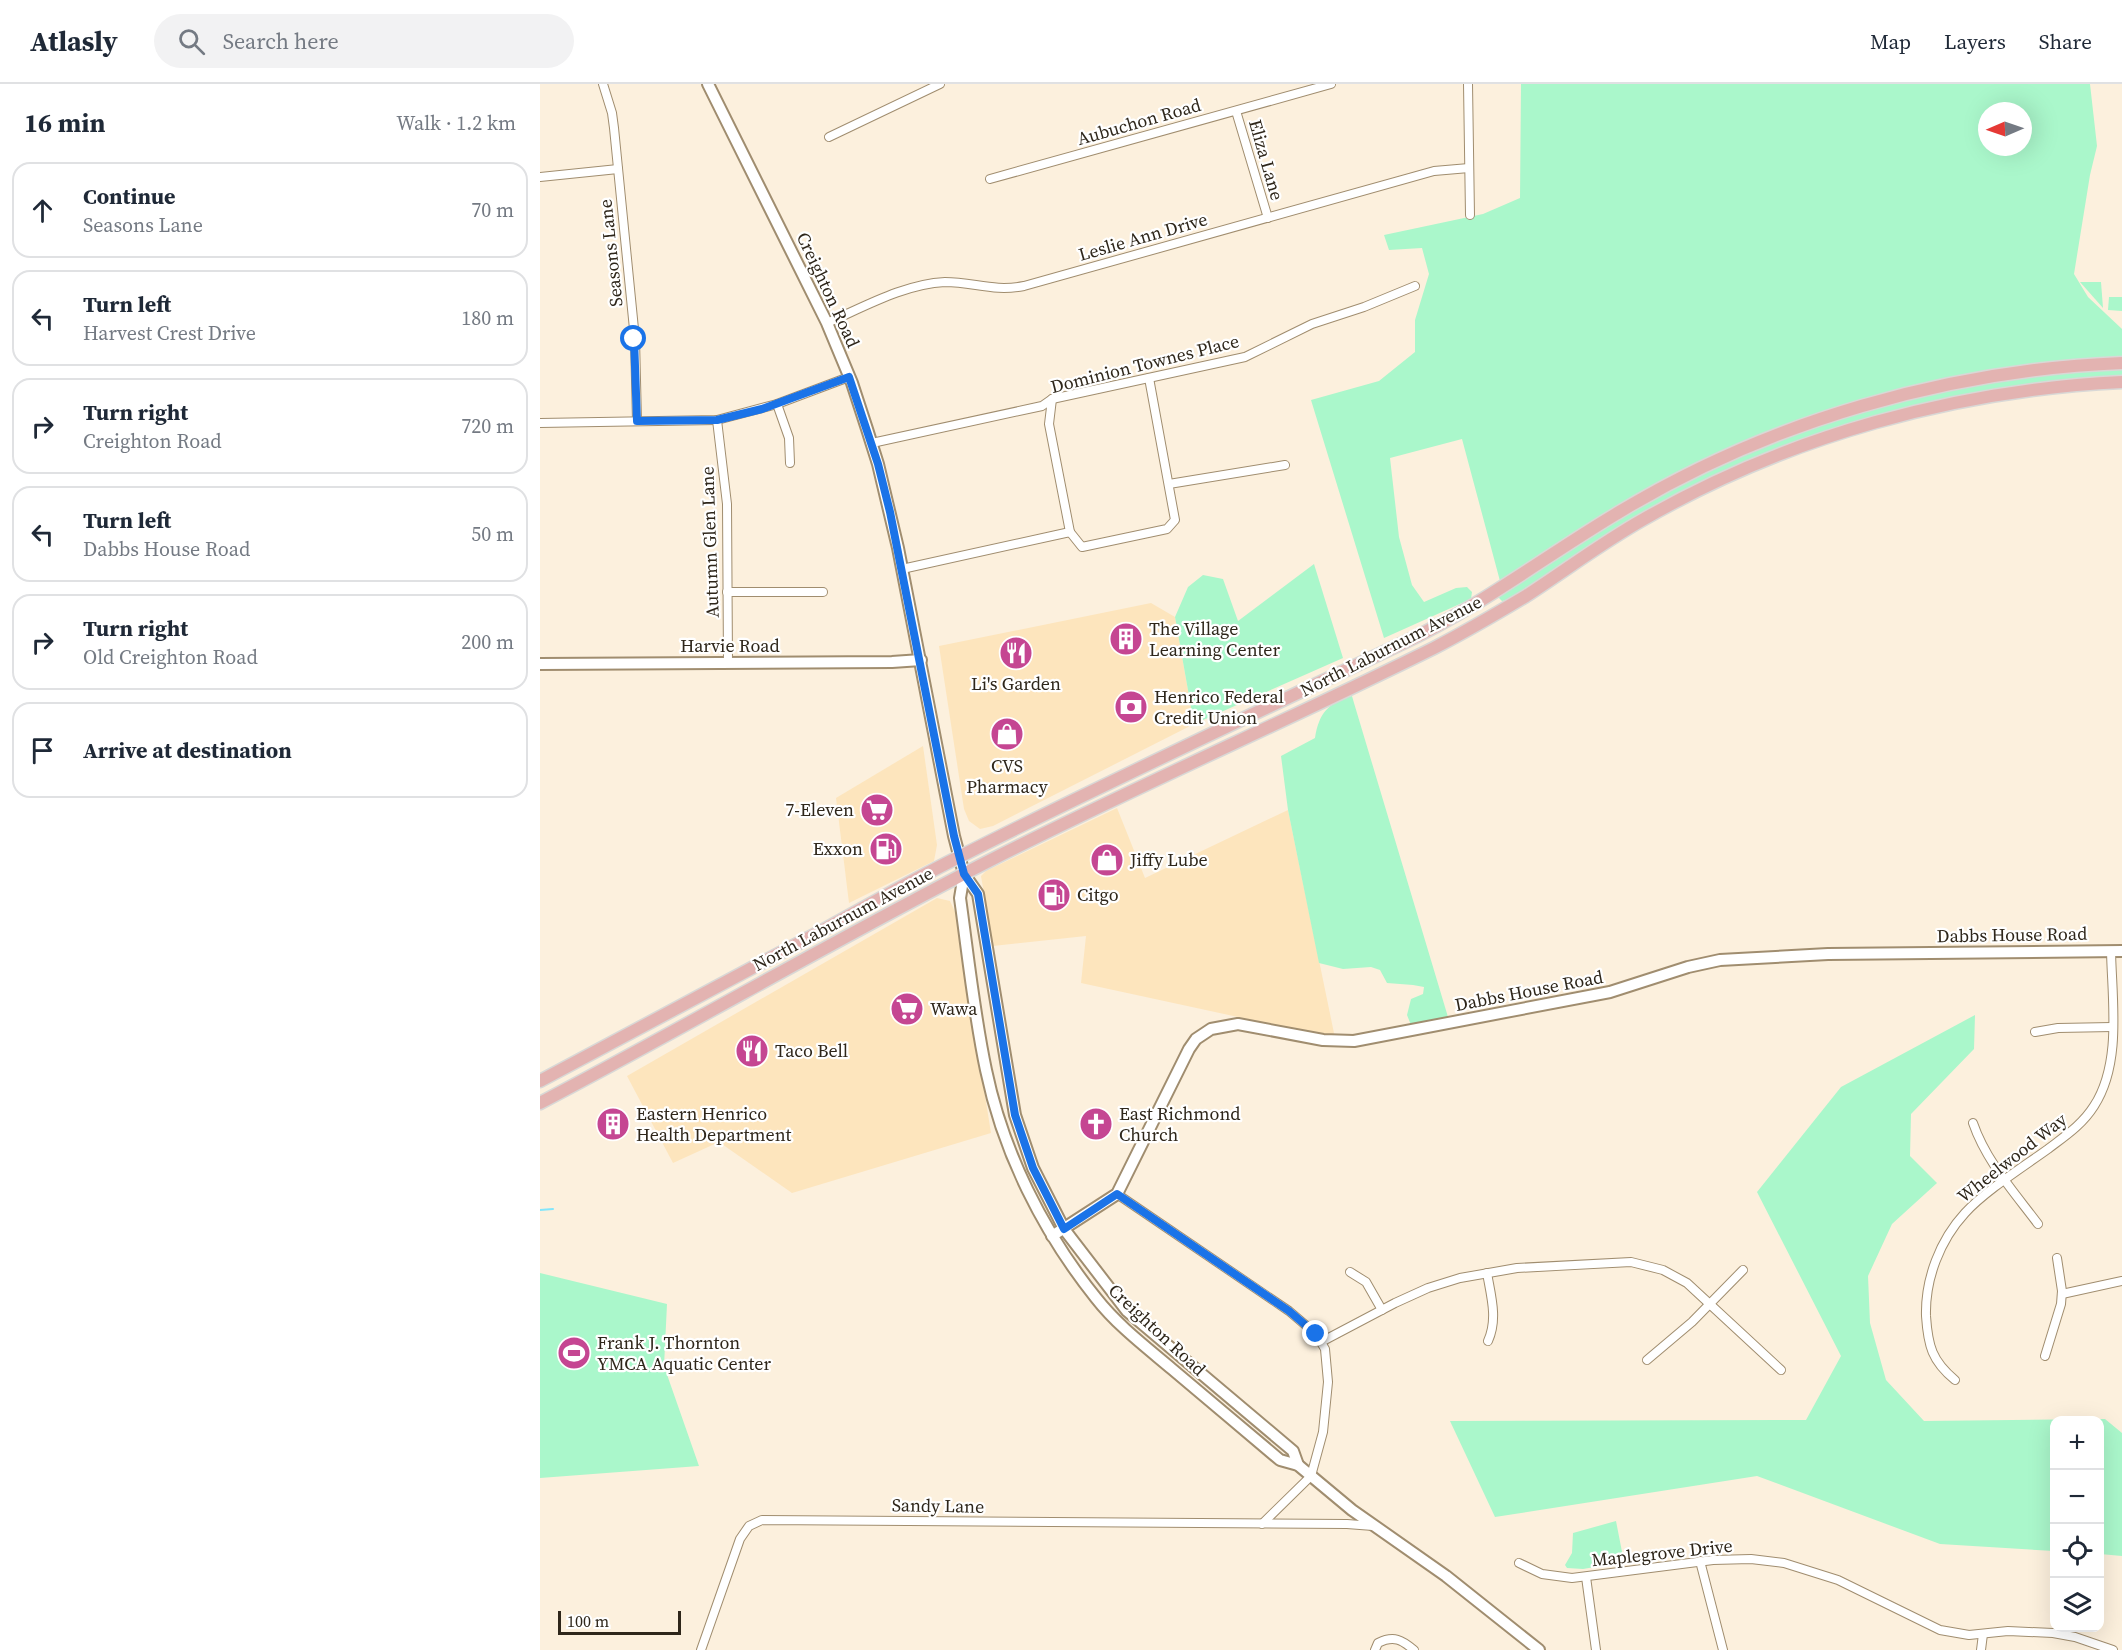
<!DOCTYPE html>
<meta charset="utf-8">
<style>
:root{--surface:#fff;--page:#f2f2f3;--text:#1f2937;--muted:#747a83;--line:#e0e1e3}
body{margin:0;font-family:"Source Serif 4",serif;background:var(--page);color:var(--text)}
.controls{position:absolute;right:18px;bottom:18px;display:grid;overflow:hidden;border-radius:12px;box-shadow:0 6px 24px #0002}
.controls button{width:54px;height:54px;display:grid;place-items:center;padding:0;border:0;border-bottom:2px solid var(--line);background:var(--surface);color:var(--text);font:30px sans-serif}
.compass{position:absolute;left:1438px;top:18px;width:54px;height:54px;border-radius:50%;background:var(--surface);box-shadow:0 6px 24px #0002;rotate:268deg}
.scale{position:absolute;left:18px;bottom:15px;width:123px;box-sizing:border-box;padding-left:6px;border:3px solid #2e261a;border-top:0;font-size:16px;line-height:21px;white-space:nowrap;color:#2e261a;-webkit-text-stroke:4px #fff;paint-order:stroke}
.stop{position:absolute;width:18px;height:18px;margin:-14px;border:4px solid #1a73e8;border-radius:50%;background:#fff}
.stop.end{background:#1a73e8;border-color:#fff;box-shadow:0 2px 6px #0008}
.list{margin:0;padding:0;list-style:none}
h2{display:flex;justify-content:space-between;align-items:center;height:78px;margin:0;padding:0 24px;font-size:26px}
h2 small{font-size:20px;font-weight:400;color:var(--muted)}
.list li{display:grid;grid-template-columns:39px 1fr auto;gap:18px;align-items:center;box-sizing:border-box;height:96px;margin:0 12px 12px;padding:0 12px;border:2px solid var(--line);border-radius:18px}
.list b{display:block;font-size:22px;white-space:nowrap}
.list p{margin:0;font-size:20px;white-space:nowrap;color:var(--muted)}
.list em{font-size:20px;font-style:normal;color:var(--muted)}
.icon{flex:none;width:33px;height:33px;fill:none;stroke:currentColor;stroke-width:2;stroke-linecap:round;stroke-linejoin:round}
.map{position:relative;flex:none;width:1582px;height:1566px;overflow:hidden}
header{display:flex;align-items:center;gap:36px;box-sizing:border-box;height:84px;padding:0 30px;background:var(--surface);border-bottom:2px solid var(--line)}
header strong{font-size:28px}
nav{display:flex;gap:33px;margin-inline-start:auto;font-size:21px}
.search{width:420px;height:54px;background:var(--page);display:flex;align-items:center;gap:15px;box-sizing:border-box;padding:0 21px;border-radius:33px;color:var(--muted);font-size:22px}
main{display:flex}
aside{flex:1;background:var(--surface)}
.map>svg:first-child{display:block}
.built{fill:#fde5bd}
.green{fill:#aaf7cb;fill-rule:evenodd}
.lines{fill:none;stroke-linecap:round;stroke-linejoin:round}
.stream{stroke:#83e6fb;stroke-width:2}
.minor-casing{stroke:#a08d6f;stroke-width:10}
.tertiary-casing{stroke:#a08d6f;stroke-width:14}
.secondary-casing{stroke:#a08d6f;stroke-width:14}
.primary-casing{stroke:#d9d8d6;stroke-width:15}
.minor{stroke:#fff;stroke-width:8}
.tertiary{stroke:#fff;stroke-width:10}
.secondary{stroke:#fff;stroke-width:10}
.primary{stroke:#e3b3b1;stroke-width:12}
.route{stroke:#1a73e8;stroke-width:8}
.labels{text-anchor:middle;stroke-width:4.5;stroke-linejoin:round;paint-order:stroke}
.street-label{font-size:18px;fill:#2e261a;stroke:#fff}
.poi-label{font-size:18px;fill:#2e261a;stroke:#fff;text-anchor:start}
</style>
<header>
<strong>Atlasly</strong>
<div class="search"><svg class="icon" aria-label="search" viewBox="0 0 24 24"><circle cx="10" cy="10" r="6"/><path d="M15 15l6 6"/></svg>Search here</div>
<nav><a>Map</a><a>Layers</a><a>Share</a></nav>
</header>
<main>
<aside>
<h2>16 min<small>Walk · 1.2 km</small></h2>
<ul class="list">
<li><svg class="icon" aria-label="ahead" viewBox="0 0 24 24"><path d="M12 20V5M6 11l6-6 6 6"/></svg><div><b>Continue</b><p>Seasons Lane</p></div><em>70 m</em></li>
<li><svg class="icon" aria-label="left" viewBox="0 0 24 24"><path d="M17 20v-9H6M10 6l-5 5 5 5"/></svg><div><b>Turn left</b><p>Harvest Crest Drive</p></div><em>180 m</em></li>
<li><svg class="icon" aria-label="right" viewBox="0 0 24 24"><path d="M7 20v-9h11M14 6l5 5-5 5"/></svg><div><b>Turn right</b><p>Creighton Road</p></div><em>720 m</em></li>
<li><svg class="icon" aria-label="left" viewBox="0 0 24 24"><path d="M17 20v-9H6M10 6l-5 5 5 5"/></svg><div><b>Turn left</b><p>Dabbs House Road</p></div><em>50 m</em></li>
<li><svg class="icon" aria-label="right" viewBox="0 0 24 24"><path d="M7 20v-9h11M14 6l5 5-5 5"/></svg><div><b>Turn right</b><p>Old Creighton Road</p></div><em>200 m</em></li>
<li><svg class="icon" aria-label="arrive" viewBox="0 0 24 24"><path d="M6 21V4h12l-3 4 3 4H6"/></svg><div><b>Arrive at destination</b></div></li>
</ul>
</aside>
<div class="map">
<svg width="1582" height="1566" viewBox="0 0 1582 1566">
<rect width="100%" height="100%" fill="#fcf0dd"/>
<g class="built">
<polygon points="611,519 635,533 654,640 453,742 440,745 429,737 424,725 399,562"/>
<polygon points="383,662 397,761 394,777 309,819 296,714"/>
<polygon points="577,724 605,794 748,726 795,954 541,899 546,852 453,862 441,792 446,787"/>
<polygon points="397,814 410,817 416,830 451,1049 252,1109 179,1058 133,1079 87,992"/>
</g>
<g class="green">
<path d="M981,0H1550L1557,62L1550,91L1534,190L1548,213L1582,245V272C1511,278 1441,288 1372,304C1340,311 1306,319 1275,330C1161,372 1062,432 960,497L922,355L850,374L859,453L872,501L884,518L916,504L927,503L932,508L931,515L844,554L771,316L839,297L875,268V236L889,190L882,164L849,166L844,151L943,130L980,114ZM1447,27H1483V63H1447Z"/>
<polygon points="1540,198 1561,198 1563,224"/>
<polygon points="1569,213 1582,213 1582,227 1568,226"/>
<path d="M1582,284V294L1306,343L1098,433L968,516L962,517L959,514L960,510C1005,481 1049,451 1094,424C1199,362 1322,319 1442,299C1489,291 1535,287 1582,284Z"/>
<polygon points="774,480 803,574 654,640 635,533 648,503 663,491 683,495 698,537"/>
<path d="M812,612L814,619L908,933L871,941L867,931L871,915L883,910L884,903L873,901L847,899L840,886L831,883L803,885L779,879L748,726L741,672L775,654C779,629 788,619 812,612Z"/>
<polygon points="1435,931 1434,965 1371,1030 1370,1072 1397,1099 1352,1140 1328,1192 1330,1239 1346,1296 1384,1337 1565,1335 1582,1349 1582,1472 1560,1470 1560,1336 1514,1336 1514,1467 1400,1460 1217,1392 955,1433 910,1337 1266,1336 1301,1272 1217,1108 1301,1003"/>
<polygon points="0,1189 127,1220 124,1282 159,1382 0,1394"/>
<polygon points="1076,1437 1084,1478 1043,1485 1027,1484 1025,1481 1032,1469 1033,1449"/>
</g>
<g class="lines">
<polyline class="stream" points="0,1126 13,1125"/>
<g class="minor-casing">
<g id="minor">
<polyline points="63,0 72,29 74,44 95,255 97,337"/>
<polyline points="928,0 930,131"/>
<polyline points="696,27 728,134"/>
<polyline points="289,53 400,0"/>
<polyline points="0,93 78,85"/>
<polyline points="450,95 791,0"/>
<path d="M287,239C324,223 364,200 405,198C434,198 453,208 484,202L894,87L929,84"/>
<polyline points="512,315 509,340 530,448"/>
<polyline points="237,320 249,354 250,379"/>
<polyline points="177,336 187,420 188,578"/>
<polyline points="0,339 177,336 237,320 309,293"/>
<polyline points="332,359 502,322 512,315 705,273 772,240 824,223 875,202"/>
<polyline points="629,400 745,381"/>
<polyline points="362,485 530,448 542,463 627,445 635,436 609,294"/>
<polyline points="187,508 283,508"/>
<polyline points="1495,948 1518,944 1572,943"/>
<path d="M1433,1039C1446,1077 1474,1108 1498,1140"/>
<polyline points="577,1110 749,1227 776,1250 785,1265 788,1298 783,1348 771,1392 722,1440"/>
<polyline points="810,1188 826,1198 842,1226"/>
<path d="M947,1189C951,1212 958,1235 948,1257"/>
<polyline points="1522,1210 1582,1197"/>
<polyline points="781,1258 855,1219 888,1204 920,1194 977,1184 1091,1178 1123,1186 1147,1199 1241,1286"/>
<polyline points="1505,1272 1521,1220 1522,1207 1517,1174"/>
<polyline points="1107,1276 1152,1238 1203,1186"/>
<path d="M1415,1296C1392,1277 1388,1262 1386,1232C1385,1195 1400,1156 1425,1129C1445,1107 1483,1083 1508,1065C1525,1052 1542,1041 1554,1022C1582,979 1572,916 1571,867"/>
<polyline points="1160,1477 1183,1566"/>
<polyline points="979,1479 1002,1490 1032,1494 1173,1476 1211,1475 1244,1479 1298,1496 1400,1546 1429,1551 1468,1547 1513,1549 1535,1553 1573,1566"/>
<polyline points="1046,1493 1056,1566"/>
<polyline points="161,1566 200,1455 209,1442 222,1436 807,1440 833,1442"/>
<path d="M835,1566L838,1559C854,1551 862,1556 874,1566"/>
<polyline points="1441,1566 1443,1550"/>
</g>
</g>
<g class="tertiary-casing">
<g id="tertiary">
<polyline points="0,580 352,578 381,576"/>
<polyline points="512,1152 577,1110 649,965 656,955 671,945 698,940 783,956 814,957 1070,908 1148,883 1180,876 1288,870 1582,867"/>
</g>
</g>
<g class="secondary-casing">
<g id="secondary">
<polyline points="168,0 287,239 312,299 327,345 338,380 358,464 414,752 424,790 438,810 475,1031 493,1084 524,1145 587,1227 753,1367 758,1381"/>
<path d="M424,790L420,814C428,871 434,930 446,986C463,1068 503,1148 556,1214C577,1241 606,1263 632,1285C668,1315 704,1346 740,1376L758,1381L812,1426L906,1492L999,1566"/>
</g>
</g>
<g class="primary-casing">
<g id="primary">
<path d="M0,997C95,946 191,895 287,844C331,820 374,795 419,773C565,699 714,630 863,559C940,523 1008,470 1081,427C1231,337 1407,286 1582,279"/>
<path d="M0,1019C151,940 298,854 449,777C596,702 747,637 894,564C925,548 956,530 986,512C1026,486 1063,458 1104,435C1249,352 1415,306 1582,298"/>
</g>
</g>
<use href="#minor" class="minor"/>
<use href="#tertiary" class="tertiary"/>
<use href="#secondary" class="secondary"/>
<use href="#primary" class="primary"/>
</g>
<g class="lines">
<polyline class="route" points="94,255 97,337 177,336 222,325 309,293 338,380 350,428 414,752 424,790 438,810 475,1031 493,1084 524,1145 577,1110 749,1227 776,1250"/>
</g>
<defs>
<g id="building-disc" transform="scale(1.725)"><circle r="9.5" fill="#c54692" stroke="#fff"/><path d="M-4-6H4V6H1V3H-1V6H-4ZM-2.5-4.3h1.7v1.8h-1.7ZM.8-4.3h1.7v1.8H.8ZM-2.5-1h1.7V.8h-1.7ZM.8-1h1.7V.8H.8Z" fill="#fff"/></g>
<g id="restaurant-disc" transform="scale(1.725)"><circle r="9.5" fill="#c54692" stroke="#fff"/><path d="M-5-6h1v4h1v-4h1v4h1v-4h1v5L-1.5 .5V6h-2V.5L-5-1ZM5-6V6H3V1.5H1.5Q1.5-4 5-6Z" fill="#fff"/></g>
<g id="bank-disc" transform="scale(1.725)"><circle r="9.5" fill="#c54692" stroke="#fff"/><path d="M-6-4H6V4H-6ZM0-2.3a2.3 2.3 0 1 0 0 4.6a2.3 2.3 0 1 0 0-4.6Z" fill="#fff"/></g>
<g id="shop-disc" transform="scale(1.725)"><circle r="9.5" fill="#c54692" stroke="#fff"/><path d="M-5-2.5h2.3a2.7 3.5 0 0 1 5.4 0H5L5.5 6h-11ZM-1.5-2.5h3a1.5 2.3 0 0 0-3 0Z" fill="#fff"/></g>
<g id="supermarket-disc" transform="scale(1.725)"><circle r="9.5" fill="#c54692" stroke="#fff"/><path d="M-6-5.5h2.5l.6 2H6L4.5 2H-2.5L-4.4-4H-6ZM-1.5 3.2a1.3 1.3 0 1 0 .1 0ZM3 3.2a1.3 1.3 0 1 0 .1 0Z" fill="#fff"/></g>
<g id="fuel-disc" transform="scale(1.725)"><circle r="9.5" fill="#c54692" stroke="#fff"/><path d="M-5.5-6h7V0h2V4h1.3V-2.5L3-4.5l.8-.8L6-3V5H2.5V1h-1V6h-7ZM-4.2-4.7v3.2H.2V-4.7Z" fill="#fff"/></g>
<g id="church-disc" transform="scale(1.725)"><circle r="9.5" fill="#c54692" stroke="#fff"/><path d="M-1.2-6h2.4v3.5h3.3v2.4h-3.3V6h-2.4V-.1h-3.3v-2.4h3.3Z" fill="#fff"/></g>
<g id="stadium-disc" transform="scale(1.725)"><circle r="9.5" fill="#c54692" stroke="#fff"/><path d="M0-5a6.5 5 0 1 0 0 10a6.5 5 0 1 0 0-10ZM-3.5-1.8h7v3.6h-7Z" fill="#fff"/></g>
</defs>
<g fill-rule="evenodd">
<use href="#building-disc" x="586" y="555"/>
<use href="#restaurant-disc" x="476" y="569"/>
<use href="#bank-disc" x="591" y="623"/>
<use href="#shop-disc" x="467" y="650"/>
<use href="#supermarket-disc" x="337" y="726"/>
<use href="#fuel-disc" x="346" y="765"/>
<use href="#shop-disc" x="567" y="776"/>
<use href="#fuel-disc" x="514" y="811"/>
<use href="#supermarket-disc" x="367" y="925"/>
<use href="#restaurant-disc" x="212" y="967"/>
<use href="#building-disc" x="73" y="1040"/>
<use href="#church-disc" x="556" y="1040"/>
<use href="#stadium-disc" x="34" y="1269"/>
</g>
<g class="labels">
<g class="street-label">
<text transform="translate(599 38) rotate(-16)" y="6">Aubuchon Road</text>
<text transform="translate(726 76) rotate(74)" y="6">Eliza Lane</text>
<text transform="translate(603 153) rotate(-16)" y="6">Leslie Ann Drive</text>
<text transform="translate(71 169) rotate(-96)" y="6">Seasons Lane</text>
<text transform="translate(288 206) rotate(65)" y="6">Creighton Road</text>
<text transform="translate(605 280) rotate(-14)" y="6">Dominion Townes Place</text>
<text transform="translate(170 458) rotate(-92)" y="6">Autumn Glen Lane</text>
<text x="190" y="568">Harvie Road</text>
<text transform="translate(851 562) rotate(-27)" y="6">North Laburnum Avenue</text>
<text transform="translate(303 835) rotate(-28)" y="6">North Laburnum Avenue</text>
<text transform="translate(1472 851) rotate(-1)" y="6">Dabbs House Road</text>
<text transform="translate(989 907) rotate(-11)" y="6">Dabbs House Road</text>
<text transform="translate(1472 1074) rotate(-38)" y="6">Wheelwood Way</text>
<text transform="translate(617 1246) rotate(43)" y="6">Creighton Road</text>
<text transform="translate(398 1422) rotate(1)" y="6">Sandy Lane</text>
<text transform="translate(1122 1469) rotate(-6)" y="6">Maplegrove Drive</text>
</g>
<g class="poi-label">
<text x="609" y="551">The Village<tspan x="609" dy="21">Learning Center</tspan></text>
<text x="476" y="606" text-anchor="middle">Li's Garden</text>
<text x="614" y="619">Henrico Federal<tspan x="614" dy="21">Credit Union</tspan></text>
<text x="467" y="688" text-anchor="middle">CVS<tspan x="467" dy="21">Pharmacy</tspan></text>
<text x="314" y="732" text-anchor="end">7-Eleven</text>
<text x="323" y="771" text-anchor="end">Exxon</text>
<text x="590" y="782">Jiffy Lube</text>
<text x="537" y="817">Citgo</text>
<text x="390" y="931">Wawa</text>
<text x="235" y="973">Taco Bell</text>
<text x="96" y="1036">Eastern Henrico<tspan x="96" dy="21">Health Department</tspan></text>
<text x="579" y="1036">East Richmond<tspan x="579" dy="21">Church</tspan></text>
<text x="57" y="1265">Frank J. Thornton<tspan x="57" dy="21">YMCA Aquatic Center</tspan></text>
</g>
</g>
</svg>
<div class="controls">
<button>+</button>
<button>−</button>
<button><svg class="icon" aria-label="locate" viewBox="0 0 24 24"><circle cx="12" cy="12" r="6"/><path d="M12 2v4M12 18v4M2 12h4M18 12h4"/></svg></button>
<button><svg class="icon" aria-label="layers" viewBox="0 0 24 24"><path d="M12 4l9 5-9 5-9-5zM3 14l9 5 9-5"/></svg></button>
</div>
<svg class="compass" viewBox="-18 -18 36 36"><path d="M0-13l5 13h-10z" fill="#e53935"/><path d="M0 13l5-13h-10z" fill="#747a83"/></svg>
<div class="scale">100 m</div>
<div class="stop" style="left:94px;top:255px"></div>
<div class="stop end" style="left:776px;top:1250px"></div>
</div>
</main>
